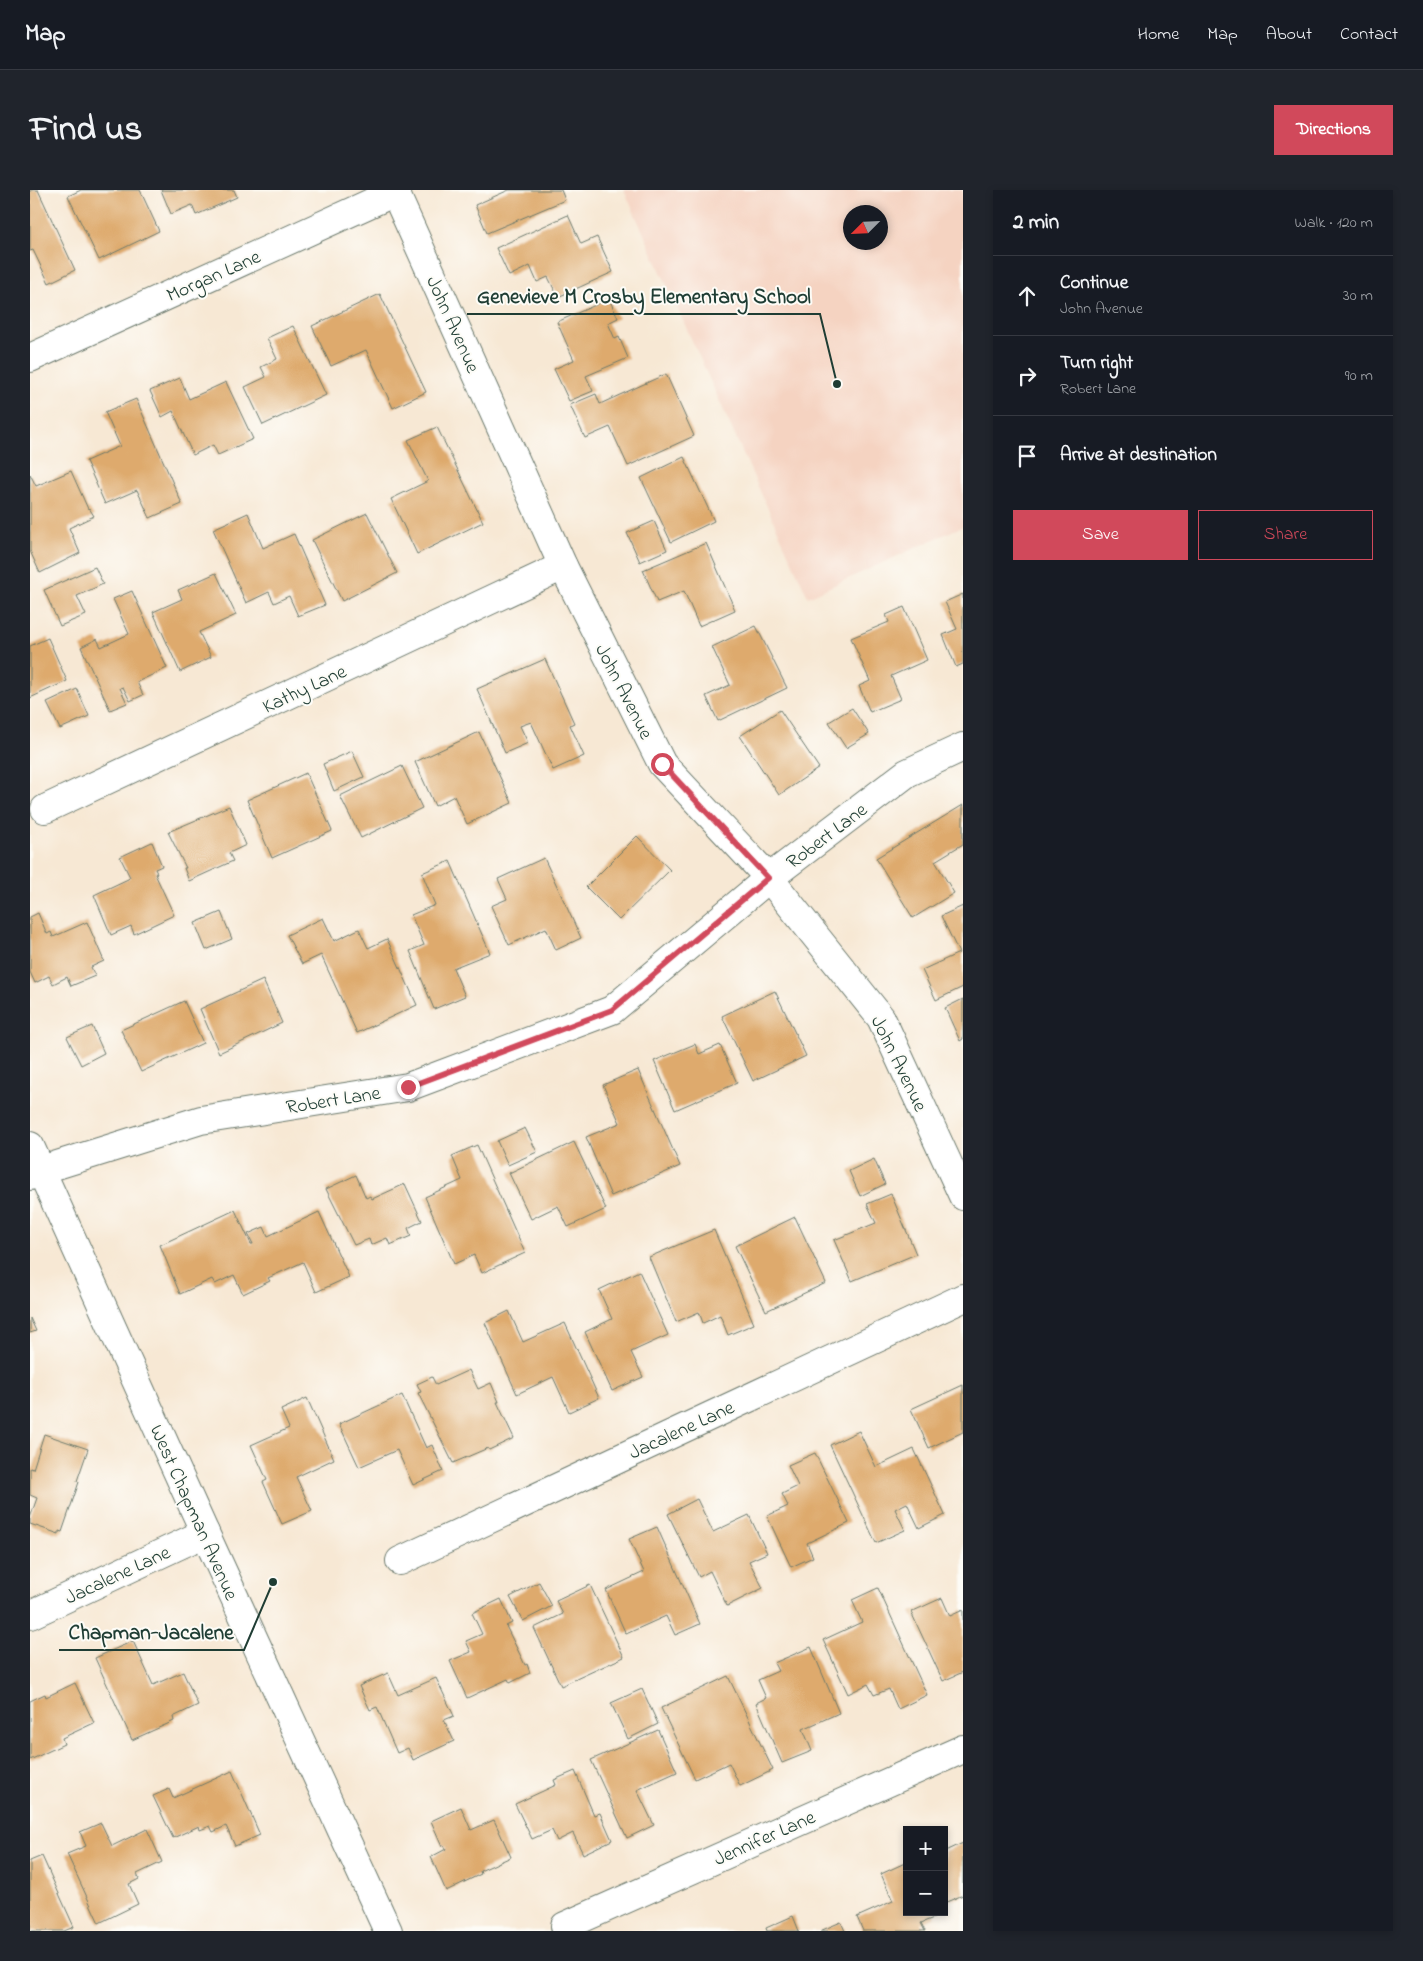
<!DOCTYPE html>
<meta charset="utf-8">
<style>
:root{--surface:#171b24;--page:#20242c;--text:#f1f3f6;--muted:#9ea1a6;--line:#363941;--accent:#d1495b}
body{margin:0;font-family:"Indie Flower",sans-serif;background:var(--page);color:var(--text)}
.controls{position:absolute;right:15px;bottom:15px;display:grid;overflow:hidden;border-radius:0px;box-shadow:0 2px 8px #0003}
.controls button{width:45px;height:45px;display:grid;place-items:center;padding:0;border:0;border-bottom:1px solid var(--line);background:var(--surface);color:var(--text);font:25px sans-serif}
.compass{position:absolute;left:813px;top:15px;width:45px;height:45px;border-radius:50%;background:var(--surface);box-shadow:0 2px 8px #0003;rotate:246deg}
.stop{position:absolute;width:15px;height:15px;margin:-11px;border:4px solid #d1495b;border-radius:50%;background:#fff}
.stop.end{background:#d1495b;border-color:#fff;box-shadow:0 1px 5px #0008}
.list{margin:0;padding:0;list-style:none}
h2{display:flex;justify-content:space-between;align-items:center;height:65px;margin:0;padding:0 20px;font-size:21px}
h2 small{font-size:16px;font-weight:400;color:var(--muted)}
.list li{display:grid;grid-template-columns:32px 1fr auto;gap:15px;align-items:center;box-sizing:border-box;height:80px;padding:0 20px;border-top:1px solid var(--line)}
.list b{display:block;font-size:19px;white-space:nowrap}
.list p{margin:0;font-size:16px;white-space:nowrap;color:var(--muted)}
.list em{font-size:16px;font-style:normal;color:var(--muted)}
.actions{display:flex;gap:10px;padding:15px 20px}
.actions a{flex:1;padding:11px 0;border:1px solid var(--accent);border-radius:0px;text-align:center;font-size:18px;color:var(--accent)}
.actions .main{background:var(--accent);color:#fff}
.icon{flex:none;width:28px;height:28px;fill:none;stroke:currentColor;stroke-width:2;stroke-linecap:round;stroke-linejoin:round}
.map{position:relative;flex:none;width:933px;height:1741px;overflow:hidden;border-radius:0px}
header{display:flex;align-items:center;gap:30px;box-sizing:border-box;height:70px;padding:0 25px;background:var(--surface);border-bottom:1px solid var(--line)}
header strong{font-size:24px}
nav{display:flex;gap:28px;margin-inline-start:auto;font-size:18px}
.intro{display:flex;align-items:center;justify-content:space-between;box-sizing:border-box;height:120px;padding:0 30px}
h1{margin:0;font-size:35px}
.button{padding:12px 22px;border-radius:0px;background:var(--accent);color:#fff;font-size:18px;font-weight:700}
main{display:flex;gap:30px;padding:0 30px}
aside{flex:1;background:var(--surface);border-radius:0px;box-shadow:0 2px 8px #0003}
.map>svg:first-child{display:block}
.built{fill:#f5d3c1;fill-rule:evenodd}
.building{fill:#deaa6d}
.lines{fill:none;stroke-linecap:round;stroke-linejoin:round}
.minor-casing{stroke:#6b796c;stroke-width:30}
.major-casing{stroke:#6b796c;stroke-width:30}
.minor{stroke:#fff;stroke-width:28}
.major{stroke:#fff;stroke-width:28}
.route{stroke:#d1495b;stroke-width:6}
.labels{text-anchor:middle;stroke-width:4;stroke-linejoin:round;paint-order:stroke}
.street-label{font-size:20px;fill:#1f3d34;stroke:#fdfcf7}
.leader{fill:none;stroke:#1f3d34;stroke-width:2}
.callout-dot{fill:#1f3d34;stroke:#fdfcf7;stroke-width:2}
.callout-label{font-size:21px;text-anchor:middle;font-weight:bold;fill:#1f3d34;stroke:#fdfcf7;stroke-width:4;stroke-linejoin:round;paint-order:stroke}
</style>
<header>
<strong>Map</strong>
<nav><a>Home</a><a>Map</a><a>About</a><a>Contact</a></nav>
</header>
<div class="intro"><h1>Find us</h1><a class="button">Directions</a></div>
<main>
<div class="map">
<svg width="933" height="1741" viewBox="0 0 933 1741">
<rect width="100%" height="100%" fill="#fdfcf7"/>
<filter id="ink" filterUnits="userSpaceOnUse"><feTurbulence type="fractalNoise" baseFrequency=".02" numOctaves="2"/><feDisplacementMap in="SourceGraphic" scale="10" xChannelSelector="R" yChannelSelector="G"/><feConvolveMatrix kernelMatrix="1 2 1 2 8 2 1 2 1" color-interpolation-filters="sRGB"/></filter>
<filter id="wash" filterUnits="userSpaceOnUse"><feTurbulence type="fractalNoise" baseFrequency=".0096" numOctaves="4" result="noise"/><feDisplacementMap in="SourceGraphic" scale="20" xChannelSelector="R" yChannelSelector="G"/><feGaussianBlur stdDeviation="1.12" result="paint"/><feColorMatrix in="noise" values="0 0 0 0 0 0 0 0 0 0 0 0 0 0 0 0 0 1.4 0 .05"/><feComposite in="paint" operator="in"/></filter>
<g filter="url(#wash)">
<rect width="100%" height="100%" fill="#f7e8d4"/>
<path class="built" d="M594,0H933V336L778,407ZM821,22H851V52H821Z"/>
<g id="blocks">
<g class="building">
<polygon points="0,0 8,0 45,80 19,93 3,60 0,61"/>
<polygon points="51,0 110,0 129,41 69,70 38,6"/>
<polygon points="131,0 204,0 207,7 166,25 162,15 141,24"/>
<polygon points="479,0 531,0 535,10 457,43 445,15"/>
<polygon points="538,25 551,54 567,47 583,82 528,107 518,87 507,92 500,76 479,86 466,58"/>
<polygon points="350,104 396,202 363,218 336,160 301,176 282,136"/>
<polygon points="579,109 588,128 578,133 585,149 589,147 598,168 556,186 563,201 539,211 524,179 544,170 527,132"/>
<polygon points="263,136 296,205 233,235 215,197 236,187 231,177 247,169 237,148"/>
<polygon points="636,184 664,246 598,276 580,237 555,248 540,215 566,204 570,214"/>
<polygon points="150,188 159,209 196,192 223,249 188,265 183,255 163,265 143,221 132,227 120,201"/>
<polygon points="106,209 152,314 120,328 107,300 75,314 56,271 90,256 75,222"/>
<polygon points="407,237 453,332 387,364 361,309 398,291 378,250"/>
<polygon points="654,267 684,331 641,352 611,288"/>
<polygon points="41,281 58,319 59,318 64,326 39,338 50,363 10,383 0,361 0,284 6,296"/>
<polygon points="218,323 233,358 264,344 295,415 268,426 259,406 244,413 239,402 216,413 183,339"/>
<polygon points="337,323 367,383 312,411 282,350"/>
<polygon points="624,331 637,360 610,372 597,343"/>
<polygon points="676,353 705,420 669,436 654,401 627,412 613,380"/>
<polygon points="65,377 73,394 47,406 56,425 30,436 14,400"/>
<polygon points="186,383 206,425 169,442 181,467 150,482 123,422 152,409 148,400"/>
<polygon points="102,401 137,478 107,492 113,505 100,511 93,497 90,498 97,513 80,520 51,457 67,449 71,457 99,444 83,409"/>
<polygon points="933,404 933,474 926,477 913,445 927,439 915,412"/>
<polygon points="874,417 897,470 861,486 871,509 840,522 829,496 840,491 821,448 859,432 856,425"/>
<polygon points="726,436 757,498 688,531 676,506 700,495 682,457"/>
<polygon points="18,448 37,491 0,508 0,456"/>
<polygon points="515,469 544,533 540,535 554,566 523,580 501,532 490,536 498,553 475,563 447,499"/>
<polygon points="47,499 59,526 30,539 17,513"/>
<polygon points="822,518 839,544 816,558 799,532"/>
<polygon points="750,520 789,578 749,605 710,546"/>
<polygon points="449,542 482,613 437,634 424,606 405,616 385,572"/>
<polygon points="322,561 334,587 304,601 293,574"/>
<polygon points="372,576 392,618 331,648 310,606"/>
<polygon points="276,583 302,641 242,668 217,610"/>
<polygon points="933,615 933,654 905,671 924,703 883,728 846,668"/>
<polygon points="199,616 216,655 199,663 203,671 159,691 154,678 156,678 138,642"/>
<polygon points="607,646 640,680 589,730 556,697"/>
<polygon points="122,652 132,676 125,679 127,683 125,684 144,725 104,744 101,736 81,745 64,705 98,689 100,687 90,667"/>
<polygon points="514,668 551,748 526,760 516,738 479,755 461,716 477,709 468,689"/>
<polygon points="420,671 460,763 423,778 435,806 404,819 380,761 394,755 381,725 405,715 392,683"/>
<polygon points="933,716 933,797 906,810 892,780 929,763 911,726"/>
<polygon points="191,722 202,749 176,760 165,733"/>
<polygon points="8,723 17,744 21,742 23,747 57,732 74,771 61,777 65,786 41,796 37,787 23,794 19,786 5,793 0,782 0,727"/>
<polygon points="293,728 304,751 329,739 338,758 357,749 387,815 327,843 291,765 272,774 257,745"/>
<polygon points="233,790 252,833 189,863 170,819"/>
<polygon points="745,801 776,866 723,891 692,826"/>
<polygon points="933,809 933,849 930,851 915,818"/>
<polygon points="154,811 173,853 111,882 91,840"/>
<polygon points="62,836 74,863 51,875 37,847"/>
<polygon points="665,854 669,864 690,855 707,893 645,920 624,871"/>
<polygon points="608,880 650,976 581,1006 556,947 590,933 573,895"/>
<polygon points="495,938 507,962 478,975 467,951"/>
<polygon points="544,952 576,1019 538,1037 528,1016 501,1029 479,983"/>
<polygon points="447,955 495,1063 452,1083 444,1065 424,1074 395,1007 432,990 422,966"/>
<polygon points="844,969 855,994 830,1006 819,981"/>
<polygon points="326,985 336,1008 340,1006 342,1009 375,994 392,1031 378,1038 381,1046 360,1055 357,1048 341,1055 339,1049 324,1055 296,999"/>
<polygon points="861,1004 886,1064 822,1091 804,1050 846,1033 837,1014"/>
<polygon points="205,1020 221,1054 223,1054 218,1044 234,1037 238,1046 289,1022 319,1087 286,1102 273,1072 238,1088 240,1091 213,1104 204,1085 185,1094 182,1089 150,1104 130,1055"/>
<polygon points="765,1027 796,1093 736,1121 705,1056"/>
<polygon points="684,1040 724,1134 698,1145 690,1125 673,1133 669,1122 646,1132 619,1067"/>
<polygon points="609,1081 638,1145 601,1162 613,1187 582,1201 555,1142 582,1129 569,1100"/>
<polygon points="479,1121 493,1152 535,1133 569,1208 539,1222 523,1187 487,1204 455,1133"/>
<polygon points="0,1128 6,1141 0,1143"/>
<polygon points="439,1180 448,1199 461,1193 469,1212 467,1212 484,1248 459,1260 458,1258 423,1273 388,1203 391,1202 387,1194 402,1187 406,1195"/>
<polygon points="933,1195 933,1242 899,1258 881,1219"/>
<polygon points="372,1205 396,1258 402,1255 413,1281 383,1295 367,1260 329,1277 309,1234"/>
<polygon points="277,1208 304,1269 266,1287 282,1321 252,1334 233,1292 237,1290 221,1255 259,1238 251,1220"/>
<polygon points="829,1241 846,1277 884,1259 915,1325 889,1338 877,1313 865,1319 875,1340 846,1353 800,1255"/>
<polygon points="14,1244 58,1259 47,1291 49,1292 32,1342 29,1341 29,1344 0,1334 0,1328 7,1308 0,1305 0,1278 3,1279"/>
<polygon points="785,1263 819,1333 777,1353 783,1367 761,1377 737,1326 758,1316 752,1304 768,1296 758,1275"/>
<polygon points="667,1309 683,1342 719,1325 737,1363 719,1371 733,1398 697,1416 680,1381 669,1387 638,1324"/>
<polygon points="627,1337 670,1434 645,1445 636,1426 596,1444 576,1400 614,1382 599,1349"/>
<polygon points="509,1392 522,1416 493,1431 480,1407"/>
<polygon points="560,1395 594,1467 531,1496 504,1438 533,1424 526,1411"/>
<polygon points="848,1398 897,1505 868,1519 859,1499 844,1505 838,1494 818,1504 793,1450 832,1432 822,1410"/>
<polygon points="912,1408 920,1426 933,1420 933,1482 913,1491 881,1422"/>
<polygon points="471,1409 482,1433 476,1436 495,1475 497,1474 500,1483 480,1493 478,1489 437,1508 420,1471 441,1462 436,1451 452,1444 442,1423"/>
<polygon points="103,1451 123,1495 153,1482 168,1515 143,1527 144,1531 102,1550 65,1468"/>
<polygon points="781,1457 809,1523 773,1539 782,1561 752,1573 726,1513 736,1508 728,1490 748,1481 744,1473"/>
<polygon points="358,1483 368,1505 406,1488 424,1526 414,1530 424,1551 383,1570 378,1558 367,1563 347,1517 340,1520 329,1496"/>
<polygon points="698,1486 743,1580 710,1596 699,1573 665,1589 631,1518"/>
<polygon points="45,1493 64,1533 32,1548 34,1554 0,1570 0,1511 15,1504 16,1507"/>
<polygon points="612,1499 628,1534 598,1549 581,1513"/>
<polygon points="628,1540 647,1582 607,1600 624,1635 597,1648 561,1570"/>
<polygon points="202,1581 230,1645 205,1656 196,1636 183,1642 180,1636 170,1640 169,1636 143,1648 123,1606 139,1599 143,1608"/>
<polygon points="545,1581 564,1625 570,1623 582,1650 553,1664 543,1643 527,1651 522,1640 502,1649 485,1614 526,1595 524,1590"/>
<polygon points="431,1617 441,1640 464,1630 481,1667 450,1681 451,1684 416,1701 401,1667 416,1659 414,1655 412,1656 401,1631"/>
<polygon points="71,1633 82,1656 117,1639 132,1672 107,1684 109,1689 99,1694 108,1714 69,1733 37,1664 56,1656 50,1642"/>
<polygon points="933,1653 933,1705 914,1713 914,1662"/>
<polygon points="12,1666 44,1737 34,1741 0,1741 0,1671"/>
<polygon points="877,1672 877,1722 904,1722 906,1727 891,1733 895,1741 833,1741 827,1727 863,1711 851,1684"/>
<polygon points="763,1726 769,1741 737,1741 736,1738"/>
<polygon points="811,1732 815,1741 790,1741"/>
</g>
</g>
</g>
<g filter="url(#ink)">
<use href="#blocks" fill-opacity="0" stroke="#6b796c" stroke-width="1"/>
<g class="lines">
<g class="minor-casing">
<g id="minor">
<polyline points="364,0 533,376 632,574 739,688 851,828 933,1006"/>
<polyline points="0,168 365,2"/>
<polyline points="15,619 533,376"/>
<polyline points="0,986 11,980 171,930 378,897 582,820 739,688 877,583 933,557"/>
<polyline points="370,1371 933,1108"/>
<polyline points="0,1425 175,1343"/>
<polyline points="535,1736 933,1559"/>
</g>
</g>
<g class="major-casing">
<polyline id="major" points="0,956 175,1343 358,1741"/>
</g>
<use href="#minor" class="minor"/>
<use href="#major" class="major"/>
</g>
</g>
<g class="lines" filter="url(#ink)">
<polyline class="route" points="378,897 582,820 738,688 632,574"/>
</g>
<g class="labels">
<g class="street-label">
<text transform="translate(183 85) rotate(-24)" y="7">Morgan Lane</text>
<text transform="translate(424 134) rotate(66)" y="7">John Avenue</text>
<text transform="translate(274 498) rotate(-25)" y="7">Kathy Lane</text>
<text transform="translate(595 501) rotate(63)" y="7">John Avenue</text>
<text transform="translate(796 645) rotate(-37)" y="7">Robert Lane</text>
<text transform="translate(870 873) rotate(64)" y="7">John Avenue</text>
<text transform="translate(303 909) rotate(-9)" y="7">Robert Lane</text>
<text transform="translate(651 1239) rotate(-25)" y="7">Jacalene Lane</text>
<text transform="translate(165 1322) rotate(66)" y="7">West Chapman Avenue</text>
<text transform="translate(87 1384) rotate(-25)" y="7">Jacalene Lane</text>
<text transform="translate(734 1647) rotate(-24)" y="7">Jennifer Lane</text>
</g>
</g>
<path class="leader" d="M807 194L790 124H437M243 1392L214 1460H29"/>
<g class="callout-dot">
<circle cx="807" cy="194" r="5"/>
<circle cx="243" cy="1392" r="5"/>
</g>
<g class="callout-label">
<text x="614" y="113">Genevieve M Crosby Elementary School</text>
<text x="121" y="1449">Chapman-Jacalene</text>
</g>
</svg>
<div class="controls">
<button>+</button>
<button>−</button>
</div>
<svg class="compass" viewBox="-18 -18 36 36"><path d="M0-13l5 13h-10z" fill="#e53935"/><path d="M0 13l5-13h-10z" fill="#9ea1a6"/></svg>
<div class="stop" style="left:632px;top:574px"></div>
<div class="stop end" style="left:378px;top:897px"></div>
</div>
<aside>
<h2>2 min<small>Walk · 120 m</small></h2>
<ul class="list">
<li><svg class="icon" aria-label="ahead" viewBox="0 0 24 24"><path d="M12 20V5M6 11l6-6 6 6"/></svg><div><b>Continue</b><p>John Avenue</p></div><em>30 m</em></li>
<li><svg class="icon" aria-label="right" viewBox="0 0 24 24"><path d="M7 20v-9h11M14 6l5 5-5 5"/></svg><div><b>Turn right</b><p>Robert Lane</p></div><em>90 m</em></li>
<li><svg class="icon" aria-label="arrive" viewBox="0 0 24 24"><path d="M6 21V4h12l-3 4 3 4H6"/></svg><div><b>Arrive at destination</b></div></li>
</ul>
<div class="actions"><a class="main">Save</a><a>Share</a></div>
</aside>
</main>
